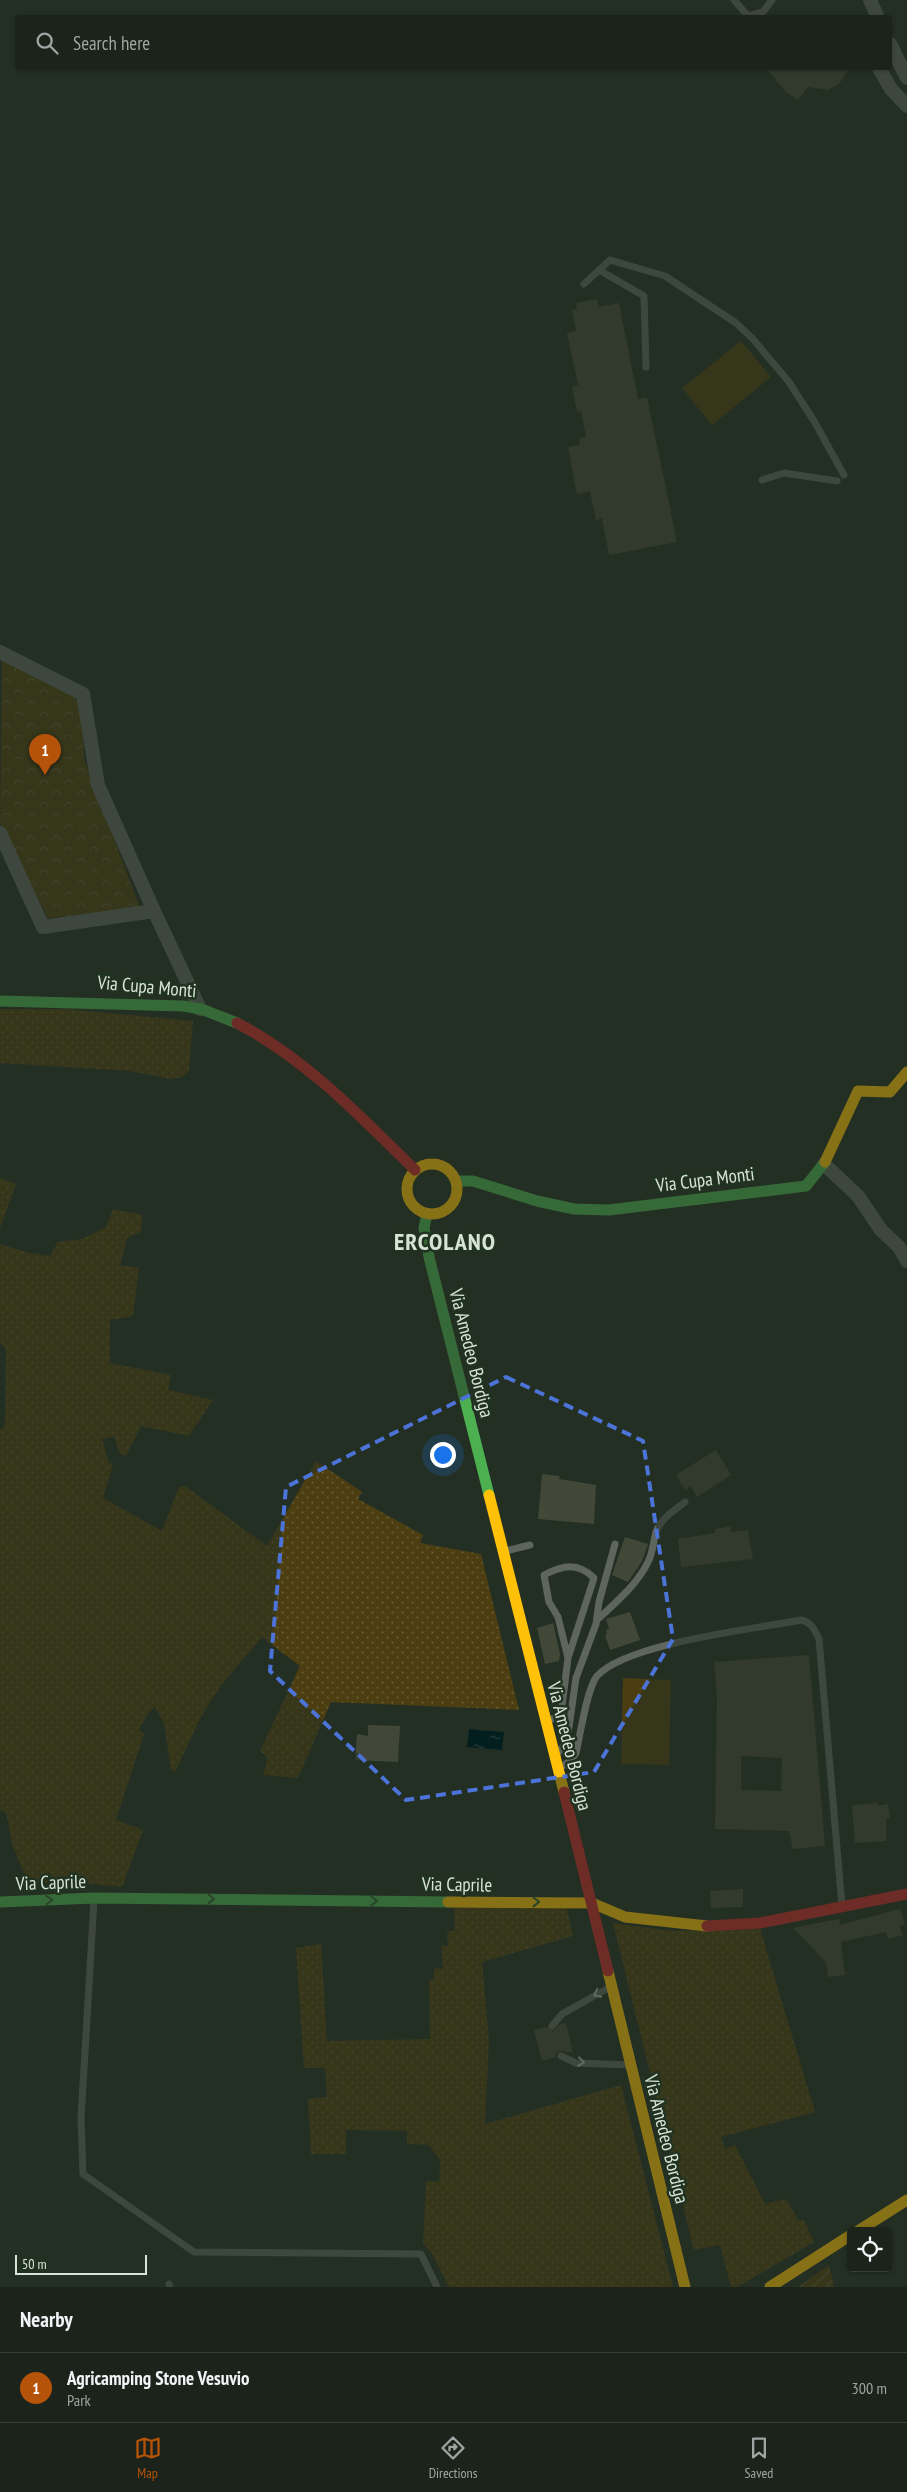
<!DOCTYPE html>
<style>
:root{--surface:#1b231b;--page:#242b24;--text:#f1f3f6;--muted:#a0a4a3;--line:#39403a;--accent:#b45309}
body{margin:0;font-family:"PT Sans Narrow",sans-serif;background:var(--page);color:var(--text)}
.controls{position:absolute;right:15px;bottom:15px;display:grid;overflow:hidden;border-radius:5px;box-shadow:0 1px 4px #0004}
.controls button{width:45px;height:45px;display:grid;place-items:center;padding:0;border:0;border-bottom:1px solid var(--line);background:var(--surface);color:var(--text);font:25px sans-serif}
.scale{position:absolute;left:15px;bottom:12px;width:132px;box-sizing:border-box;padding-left:5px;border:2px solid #d7e3d7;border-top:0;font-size:14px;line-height:18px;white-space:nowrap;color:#d7e3d7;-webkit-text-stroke:4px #203320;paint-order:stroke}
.you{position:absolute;left:442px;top:1454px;width:18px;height:18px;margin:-12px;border:4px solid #fff;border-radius:50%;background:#1a73e8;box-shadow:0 0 0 8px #1a73e833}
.badge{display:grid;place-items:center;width:32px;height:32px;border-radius:50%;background:var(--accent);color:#fff;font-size:16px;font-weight:700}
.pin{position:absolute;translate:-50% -41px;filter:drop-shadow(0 1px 2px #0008)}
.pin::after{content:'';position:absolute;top:26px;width:18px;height:15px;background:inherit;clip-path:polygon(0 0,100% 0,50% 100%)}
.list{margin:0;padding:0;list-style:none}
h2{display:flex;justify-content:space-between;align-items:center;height:65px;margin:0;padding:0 20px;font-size:21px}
h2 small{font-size:16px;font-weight:400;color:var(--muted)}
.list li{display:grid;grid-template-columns:32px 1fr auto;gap:15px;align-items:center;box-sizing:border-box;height:70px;padding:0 20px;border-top:1px solid var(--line)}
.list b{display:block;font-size:19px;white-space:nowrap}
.list p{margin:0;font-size:16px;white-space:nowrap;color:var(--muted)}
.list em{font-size:16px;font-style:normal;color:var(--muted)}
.icon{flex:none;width:28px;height:28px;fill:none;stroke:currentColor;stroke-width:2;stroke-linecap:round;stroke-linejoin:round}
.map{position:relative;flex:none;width:907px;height:2287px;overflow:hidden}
.search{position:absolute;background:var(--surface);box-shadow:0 1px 4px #0004;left:15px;right:15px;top:15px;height:55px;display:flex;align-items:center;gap:12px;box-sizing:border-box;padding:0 18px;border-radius:5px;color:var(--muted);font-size:19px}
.sheet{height:135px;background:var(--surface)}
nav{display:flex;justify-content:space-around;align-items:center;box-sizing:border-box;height:70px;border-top:1px solid var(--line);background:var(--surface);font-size:14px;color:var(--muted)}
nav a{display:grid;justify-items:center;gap:2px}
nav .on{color:var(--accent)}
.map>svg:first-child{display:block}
.grass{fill:url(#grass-dots)}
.park{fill:url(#park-crowns)}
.garden{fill:url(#garden-furrows)}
.pitch{fill:#4c3e11}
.water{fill:url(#water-ripples)}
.building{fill:#414837;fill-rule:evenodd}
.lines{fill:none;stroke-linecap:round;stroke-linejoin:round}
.lane{stroke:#5e655d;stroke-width:7}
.street{stroke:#5e655d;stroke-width:14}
.fast{stroke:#4caf50;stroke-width:11}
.slow{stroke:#ffc107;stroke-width:11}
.jam{stroke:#c62828;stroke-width:11}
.oneway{stroke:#2f5e31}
.oneway2{stroke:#a7b1a6}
.marked{fill:none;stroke:#4c73d8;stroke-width:4;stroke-dasharray:10 6;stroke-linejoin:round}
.labels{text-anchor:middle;stroke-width:5;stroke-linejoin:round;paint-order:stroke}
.street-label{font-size:19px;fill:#d7e3d7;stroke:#203320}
.district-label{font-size:24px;font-weight:bold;letter-spacing:1px;fill:#d7e3d7;stroke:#203320}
</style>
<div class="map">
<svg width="907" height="2287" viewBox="0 0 907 2287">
<defs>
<pattern id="grass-dots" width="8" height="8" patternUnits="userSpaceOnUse" patternTransform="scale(1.25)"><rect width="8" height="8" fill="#4c3e11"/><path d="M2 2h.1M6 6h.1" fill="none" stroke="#655a33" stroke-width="1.8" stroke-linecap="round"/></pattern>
<pattern id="park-crowns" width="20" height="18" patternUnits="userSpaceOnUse" patternTransform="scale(1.25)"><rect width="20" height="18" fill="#4c3e11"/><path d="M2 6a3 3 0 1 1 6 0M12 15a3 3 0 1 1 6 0" fill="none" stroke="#655a33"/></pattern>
<pattern id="garden-furrows" width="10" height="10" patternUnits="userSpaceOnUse" patternTransform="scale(1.25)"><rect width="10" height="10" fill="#4c3e11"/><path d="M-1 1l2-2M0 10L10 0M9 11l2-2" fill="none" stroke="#655a33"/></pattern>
<pattern id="water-ripples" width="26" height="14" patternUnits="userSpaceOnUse" patternTransform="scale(1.25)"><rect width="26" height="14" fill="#031e1e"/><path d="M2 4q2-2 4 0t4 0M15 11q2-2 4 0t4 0" fill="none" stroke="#273f3e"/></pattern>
</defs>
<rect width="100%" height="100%" fill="#242f24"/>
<g class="grass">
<polygon points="0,1009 66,1009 193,1021 189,1071 182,1077 171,1079 130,1071 0,1063"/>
<polygon points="0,1178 16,1184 0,1228"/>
<polygon points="113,1209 142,1215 141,1232 127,1238 120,1265 139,1268 133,1316 110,1320 110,1363 171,1375 168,1390 213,1400 189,1436 141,1426 126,1456 120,1454 114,1436 102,1439 109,1463 113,1464 103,1498 162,1531 179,1487 185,1486 267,1546 316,1461 362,1492 358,1499 423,1535 420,1543 481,1554 519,1710 331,1702 298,1778 263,1775 268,1758 260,1751 300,1666 262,1637 222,1684 203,1713 175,1772 171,1770 164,1723 155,1707 149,1712 139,1729 144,1734 116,1820 143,1830 122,1887 80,1883 28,1883 13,1847 6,1813 0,1810 0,1430 5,1425 6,1350 0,1342 0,1244 29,1253 51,1256 57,1242 82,1239 106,1227"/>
<polygon points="566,1905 573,1936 482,1962 489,2041 485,2124 621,2085 673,2287 449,2287 431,2252 423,2243 426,2181 439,2182 440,2160 429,2145 407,2144 407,2131 346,2130 346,2154 311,2154 308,2099 327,2097 325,2068 304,2068 296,1948 321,1944 327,2041 430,2039 429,1981 434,1979 434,1969 443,1968 441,1945 448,1946 447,1932 455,1930 454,1908"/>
<polygon points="613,1923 671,1931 760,1929 815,2112 721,2137 725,2149 735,2145 765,2204 786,2199 798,2220 804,2220 814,2242 737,2287 731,2287 720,2245 694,2250"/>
</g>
<polygon class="park" points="2,659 75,696 82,711 84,759 140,908 48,918 0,824"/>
<polygon class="garden" points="829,2265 834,2287 798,2287"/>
<g class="pitch">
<polygon points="741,341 771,377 712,425 682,388"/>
<polygon points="623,1678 671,1680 669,1765 621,1764"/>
</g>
<polygon class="water" points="469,1729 504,1732 502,1750 467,1747"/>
<g class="building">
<polygon points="766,68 849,68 839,84 828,90 808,87 798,100 786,92"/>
<polygon points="597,299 599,307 619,303 638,399 647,397 677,542 609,555 602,518 596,520 590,491 577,494 568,447 580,445 579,438 586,437 581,411 577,412 572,387 578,385 567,333 576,331 572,310 577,309 576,303"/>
<polygon points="716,1450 731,1475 697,1497 691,1486 685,1490 676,1475"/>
<polygon points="542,1474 560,1476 559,1479 596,1485 594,1524 538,1519"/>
<polygon points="731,1526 730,1532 748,1530 753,1559 681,1567 678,1539 715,1533 715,1529"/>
<polygon points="625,1537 648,1544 642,1561 628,1582 612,1575"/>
<polygon points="630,1612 640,1640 610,1650 605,1635 607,1635 606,1630 609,1629 606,1619"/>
<polygon points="553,1623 560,1654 559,1661 545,1664 537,1628"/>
<path d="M809,1655L825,1846L793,1849L789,1831L715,1829L717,1696L714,1662ZM741,1756L782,1758L781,1791L741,1790Z"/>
<polygon points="368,1725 400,1726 398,1762 355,1760 357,1734 368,1736"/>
<polygon points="877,1803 878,1806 888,1804 890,1818 886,1819 886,1841 855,1843 852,1807 854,1805"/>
<polygon points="743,1889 743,1907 711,1908 710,1891"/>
<polygon points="900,1909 905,1925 899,1926 903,1935 888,1939 886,1932 841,1942 845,1975 828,1977 826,1962 793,1928 839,1919 840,1925"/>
<polygon points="566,2023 573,2053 560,2051 556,2053 556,2057 542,2061 534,2030 547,2027 553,2031 560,2024"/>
</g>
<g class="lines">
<g class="lane">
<polyline points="734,0 748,16 763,12 772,0"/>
<polyline points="599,270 644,296 646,367"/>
<polyline points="584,284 610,260 665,276 736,323 752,338 789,382 814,421 844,475"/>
<polyline points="762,480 784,473 837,481"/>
<polyline points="505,1551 530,1545"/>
<path d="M597,1620C615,1603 637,1585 648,1562C653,1552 653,1543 656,1532C661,1518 674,1511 685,1502"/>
<path d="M547,1722L557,1716L562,1706L568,1658L594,1578C578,1562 563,1565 544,1575L549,1602L558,1617L568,1658"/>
<polyline points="557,1754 563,1747 569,1727 576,1678 596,1624 599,1602 615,1544"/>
<path d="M560,1768L571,1760L576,1753C580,1736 587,1688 597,1676C627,1643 755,1629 801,1620C811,1622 815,1630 819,1639L842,1906"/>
<polyline points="94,1900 81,2119 83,2174 194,2252 421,2254 437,2287"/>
<polyline points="552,2026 562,2014 612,1986"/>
<polyline points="561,2056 576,2063 631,2065"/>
<polyline points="169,2284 170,2287"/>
</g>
<g class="street">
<polyline points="870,0 878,18"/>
<polyline points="890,44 907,78"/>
<polyline points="879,68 891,89 907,106"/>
<polyline points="0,652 83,694 98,785 154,911 200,1009"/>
<polyline points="0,833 43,927 154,911"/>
<polyline points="824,1164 858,1196 881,1230 899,1247 907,1261"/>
</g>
<g class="fast">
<polyline points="0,1001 183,1006 201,1009 237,1023"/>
<polyline points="456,1181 473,1181 537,1201 574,1209 609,1210 806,1186 825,1162"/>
<polyline points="427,1214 424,1228 429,1257 489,1495"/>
<polyline points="0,1902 94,1898 448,1902"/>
</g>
<g class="slow">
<polyline points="825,1162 858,1091 890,1092 907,1072"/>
<circle cx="432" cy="1189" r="25"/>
<polyline points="489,1495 564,1792"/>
<polyline points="448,1902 592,1903 625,1917 707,1926"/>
<polyline points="608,1971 685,2287"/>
<polyline points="858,2231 907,2200"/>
<polyline points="770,2287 851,2235"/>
</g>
<g class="jam">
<path d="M237,1023C306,1059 360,1116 415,1170"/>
<polyline points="564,1792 608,1971"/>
<polyline points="707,1926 760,1923 907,1894"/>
</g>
</g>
<defs><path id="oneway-chevron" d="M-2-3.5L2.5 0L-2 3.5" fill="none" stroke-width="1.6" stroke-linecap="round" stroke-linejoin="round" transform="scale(1.25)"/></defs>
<g class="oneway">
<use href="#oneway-chevron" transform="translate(211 1899) rotate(1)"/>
<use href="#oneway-chevron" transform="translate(49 1900) rotate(-2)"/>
<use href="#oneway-chevron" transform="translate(374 1901) rotate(1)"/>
<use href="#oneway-chevron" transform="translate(536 1902) rotate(1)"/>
</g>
<g class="oneway2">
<use href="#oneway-chevron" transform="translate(597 1994) rotate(152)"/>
<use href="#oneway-chevron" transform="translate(581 2062) rotate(7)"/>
</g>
<path d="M0 0H907V2287H0ZM506,1377L643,1441L673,1639L594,1772L406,1800L270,1671L286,1487Z" fill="#242f24" fill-opacity=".55" fill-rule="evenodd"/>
<path class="marked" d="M506,1377L643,1441L673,1639L594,1772L406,1800L270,1671L286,1487Z"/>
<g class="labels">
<g class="street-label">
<text transform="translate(147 986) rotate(5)" y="7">Via Cupa Monti</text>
<text transform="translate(705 1179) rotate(-7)" y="7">Via Cupa Monti</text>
<text transform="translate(472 1353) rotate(76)" y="7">Via Amedeo Bordiga</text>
<text transform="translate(570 1746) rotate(76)" y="7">Via Amedeo Bordiga</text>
<text transform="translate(51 1882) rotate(-2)" y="7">Via Caprile</text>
<text transform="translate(457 1884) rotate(1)" y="7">Via Caprile</text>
<text transform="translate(667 2139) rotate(76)" y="7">Via Amedeo Bordiga</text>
</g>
<g class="district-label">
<text x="445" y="1250">ERCOLANO</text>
</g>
</g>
</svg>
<div class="controls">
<button><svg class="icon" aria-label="locate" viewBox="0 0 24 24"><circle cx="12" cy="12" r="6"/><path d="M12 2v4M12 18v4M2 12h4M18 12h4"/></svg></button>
</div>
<div class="scale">50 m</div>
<div class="you"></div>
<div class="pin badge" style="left:45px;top:775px">1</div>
<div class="search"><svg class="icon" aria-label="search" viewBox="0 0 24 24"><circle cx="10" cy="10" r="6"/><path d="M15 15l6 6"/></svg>Search here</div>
</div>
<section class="sheet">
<h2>Nearby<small></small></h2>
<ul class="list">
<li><span class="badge">1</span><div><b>Agricamping Stone Vesuvio</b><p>Park</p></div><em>300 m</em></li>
</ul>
</section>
<nav>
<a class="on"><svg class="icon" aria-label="map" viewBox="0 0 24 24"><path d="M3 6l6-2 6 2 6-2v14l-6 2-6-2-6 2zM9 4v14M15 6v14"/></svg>Map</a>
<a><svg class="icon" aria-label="directions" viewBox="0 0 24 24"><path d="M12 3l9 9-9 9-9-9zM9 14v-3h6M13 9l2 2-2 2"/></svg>Directions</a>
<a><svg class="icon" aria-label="saved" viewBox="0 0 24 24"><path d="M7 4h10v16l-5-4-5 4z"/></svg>Saved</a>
</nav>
